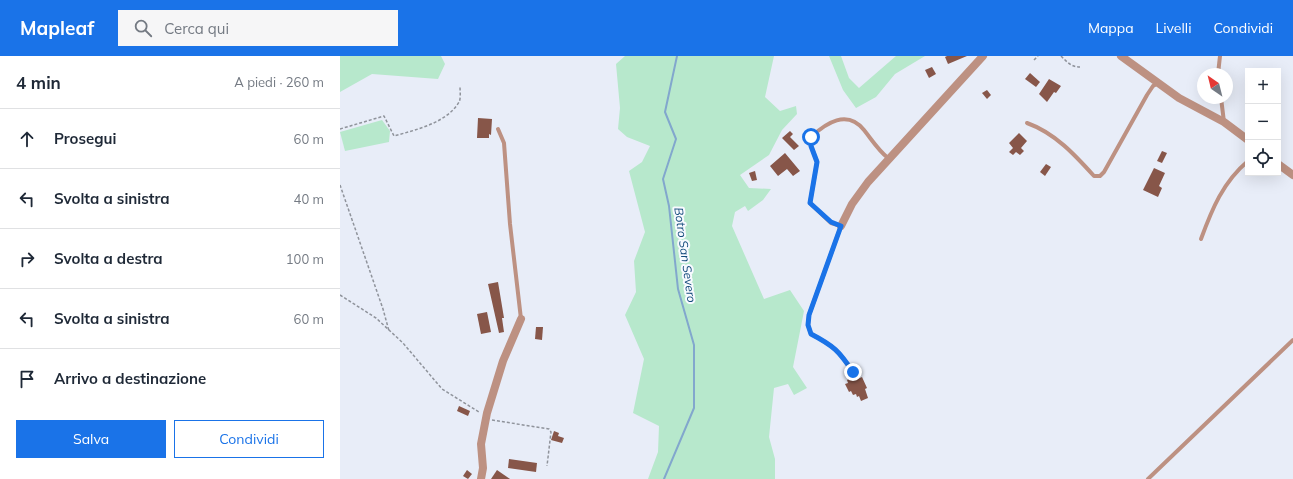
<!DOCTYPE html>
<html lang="it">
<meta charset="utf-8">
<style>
:root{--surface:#fff;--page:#f6f6f7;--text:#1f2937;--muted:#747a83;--line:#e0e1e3;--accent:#1a73e8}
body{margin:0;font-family:Mulish,sans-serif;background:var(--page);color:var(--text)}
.controls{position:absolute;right:12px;top:12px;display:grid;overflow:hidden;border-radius:0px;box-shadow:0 4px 16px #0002}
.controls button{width:36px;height:36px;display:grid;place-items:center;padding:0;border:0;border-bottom:1px solid var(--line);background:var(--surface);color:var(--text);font:20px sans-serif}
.compass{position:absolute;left:857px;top:12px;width:36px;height:36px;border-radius:50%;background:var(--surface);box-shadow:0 4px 16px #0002;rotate:325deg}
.stop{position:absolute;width:12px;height:12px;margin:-9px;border:3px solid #1a73e8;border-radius:50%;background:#fff}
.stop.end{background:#1a73e8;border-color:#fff;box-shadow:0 1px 4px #0008}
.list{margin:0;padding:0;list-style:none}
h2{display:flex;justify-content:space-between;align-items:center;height:52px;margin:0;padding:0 16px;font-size:17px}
h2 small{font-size:13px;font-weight:400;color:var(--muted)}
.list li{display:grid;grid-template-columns:26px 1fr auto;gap:12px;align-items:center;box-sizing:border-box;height:60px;padding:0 16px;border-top:1px solid var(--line)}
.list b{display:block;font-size:15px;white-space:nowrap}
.list em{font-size:13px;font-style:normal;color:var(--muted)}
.actions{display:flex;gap:8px;padding:12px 16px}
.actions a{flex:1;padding:9px 0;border:1px solid var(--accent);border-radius:0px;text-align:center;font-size:14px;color:var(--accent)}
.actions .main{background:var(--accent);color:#fff}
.icon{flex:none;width:22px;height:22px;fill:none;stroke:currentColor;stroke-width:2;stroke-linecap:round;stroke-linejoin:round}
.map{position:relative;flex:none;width:953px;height:423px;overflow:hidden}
header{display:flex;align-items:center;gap:24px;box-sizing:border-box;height:56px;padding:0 20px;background:var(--accent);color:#fff}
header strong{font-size:19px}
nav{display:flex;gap:22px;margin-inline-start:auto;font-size:14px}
.search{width:280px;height:36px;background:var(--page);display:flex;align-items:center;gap:10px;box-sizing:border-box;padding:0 14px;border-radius:0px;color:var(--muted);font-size:15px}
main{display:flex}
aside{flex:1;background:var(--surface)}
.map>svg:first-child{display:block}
.green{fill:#b7e8cc}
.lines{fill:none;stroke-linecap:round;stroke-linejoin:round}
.stream{stroke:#82a7cd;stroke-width:2}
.building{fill:#875649}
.path{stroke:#8f939b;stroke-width:1.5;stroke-dasharray:3 2;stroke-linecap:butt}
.lane{stroke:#bd9182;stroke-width:4}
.street{stroke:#bd9182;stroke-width:8}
.route{stroke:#1a73e8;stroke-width:5}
.labels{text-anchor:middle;stroke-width:4;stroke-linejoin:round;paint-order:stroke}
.water-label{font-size:12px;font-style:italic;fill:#144b7c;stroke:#f8faff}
</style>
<header>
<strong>Mapleaf</strong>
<div class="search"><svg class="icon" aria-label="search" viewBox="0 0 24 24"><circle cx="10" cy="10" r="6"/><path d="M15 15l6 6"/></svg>Cerca qui</div>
<nav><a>Mappa</a><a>Livelli</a><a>Condividi</a></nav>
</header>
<main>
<aside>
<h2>4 min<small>A piedi · 260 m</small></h2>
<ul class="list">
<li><svg class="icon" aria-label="ahead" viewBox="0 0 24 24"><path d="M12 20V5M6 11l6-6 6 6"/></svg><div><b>Prosegui</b></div><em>60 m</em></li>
<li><svg class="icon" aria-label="left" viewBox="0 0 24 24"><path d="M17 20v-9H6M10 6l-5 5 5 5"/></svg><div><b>Svolta a sinistra</b></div><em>40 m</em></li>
<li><svg class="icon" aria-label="right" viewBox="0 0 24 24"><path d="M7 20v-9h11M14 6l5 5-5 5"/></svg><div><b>Svolta a destra</b></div><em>100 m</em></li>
<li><svg class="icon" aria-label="left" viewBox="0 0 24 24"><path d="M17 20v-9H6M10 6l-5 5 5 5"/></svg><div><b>Svolta a sinistra</b></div><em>60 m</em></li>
<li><svg class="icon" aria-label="arrive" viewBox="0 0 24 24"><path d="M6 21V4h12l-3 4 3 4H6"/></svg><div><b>Arrivo a destinazione</b></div></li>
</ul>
<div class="actions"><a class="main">Salva</a><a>Condividi</a></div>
</aside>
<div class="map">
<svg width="953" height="423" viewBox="0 0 953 423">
<rect width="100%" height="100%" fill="#e8edf8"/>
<g class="green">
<polygon points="0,0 101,0 105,8 98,23 32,18 0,36"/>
<polygon points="285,0 434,0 425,41 440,55 456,50 457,58 442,74 429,99 400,119 409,132 431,133 423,144 408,155 405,150 395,156 392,170 424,243 450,234 464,255 453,311 467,332 454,339 448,328 434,332 429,381 435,403 435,423 308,423 318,396 319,370 293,357 304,303 285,259 296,236 294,205 305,176 289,115 302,106 310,90 287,81 278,73 280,52 276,8"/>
<polygon points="489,0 501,0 509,22 519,32 556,0 585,0 555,18 536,41 516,52 503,34"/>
<polygon points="42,64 50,75 49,86 5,95 0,76"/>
</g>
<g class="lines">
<polyline class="stream" points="324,423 354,352 354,289 338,233 329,150 323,123 336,83 325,56 337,0"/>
</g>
<g class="building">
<polygon points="607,0 627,0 608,8 605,1"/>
<polygon points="592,11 596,18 589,22 585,14"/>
<polygon points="690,17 700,26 696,31 685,23"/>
<polygon points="709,23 721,30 716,37 714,36 707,46 699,38"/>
<polygon points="647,34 651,39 647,43 642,37"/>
<polygon points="138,62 152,63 151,79 149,78 149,82 137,82"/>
<polygon points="450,75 453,78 450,81 459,90 454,94 442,82"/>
<polygon points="679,77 687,85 681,92 684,95 680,99 676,96 673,99 669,96 673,92 669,87"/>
<polygon points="822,95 827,97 822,107 817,105"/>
<polygon points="445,97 460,115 453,120 447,113 438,120 430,110"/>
<polygon points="706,108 711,111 705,120 700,116"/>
<polygon points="814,112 825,117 819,130 822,132 818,141 803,134"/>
<polygon points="415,115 417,124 412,125 409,117"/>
<polygon points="158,226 164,262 162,262 164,276 159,277 148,228"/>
<polygon points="147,256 151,276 141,278 137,258"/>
<polygon points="196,271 203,271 202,284 195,283"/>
<polygon points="519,319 520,322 522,321 527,332 525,333 528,342 521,345 519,340 517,341 516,338 513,339 511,335 509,336 505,328 508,327 507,324"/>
<polygon points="119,350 130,355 128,360 117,355"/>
<polygon points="214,375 219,377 218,380 224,382 222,387 211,384"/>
<polygon points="169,403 197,407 196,416 168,412"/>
<polygon points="127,414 132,418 128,423 123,420"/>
<polygon points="157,414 170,423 151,423"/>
</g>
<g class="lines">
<g class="path">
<path d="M721,0C727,6 731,11 740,11"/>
<polyline points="694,4 698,0"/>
<path d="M0,73L44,60L54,80C75,74 107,67 119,46C121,43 120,35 120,31"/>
<polyline points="0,129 43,253 49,275"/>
<polyline points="0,239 36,262 63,287 102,333 139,356"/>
<polyline points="152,364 209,373 211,376 207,410"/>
</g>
<g class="lane">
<polyline points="878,18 880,0"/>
<polyline points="881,42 884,66"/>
<path d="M687,67C715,77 735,99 754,120H760L764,116L807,39L813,30L818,27"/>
<polyline points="158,73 164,87 170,168 181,263"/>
<path d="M861,183C872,153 883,126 908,105"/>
<path d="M513,316C499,295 494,290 471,278L468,269L469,259L501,170L491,167L470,147L477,106L471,90V81C486,67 507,53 524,74C532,84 538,94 548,102"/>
<polyline points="808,423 953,284"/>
</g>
<g class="street">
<polyline points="781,0 839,42 884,66 908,84"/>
<polyline points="938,108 953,119"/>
<polyline points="501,170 512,148 528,126 643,0"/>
<polyline points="141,423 143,412 141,388 147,357 163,305 181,263"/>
</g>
</g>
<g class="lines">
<path class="route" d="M471,81V90L477,106L470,147L491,166L501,170L469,259L468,269L471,278C494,290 499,295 513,316"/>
</g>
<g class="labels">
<g class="water-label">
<text transform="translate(345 199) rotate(82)" y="4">Botro San Severo</text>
</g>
</g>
</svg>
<div class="controls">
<button>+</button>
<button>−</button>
<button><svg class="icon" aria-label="locate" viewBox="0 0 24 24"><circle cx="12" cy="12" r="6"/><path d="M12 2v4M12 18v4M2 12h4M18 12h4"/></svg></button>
</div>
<svg class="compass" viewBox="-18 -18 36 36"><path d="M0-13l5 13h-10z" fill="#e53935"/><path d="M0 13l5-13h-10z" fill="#747a83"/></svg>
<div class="stop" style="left:471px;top:81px"></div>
<div class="stop end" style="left:513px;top:316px"></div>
</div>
</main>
